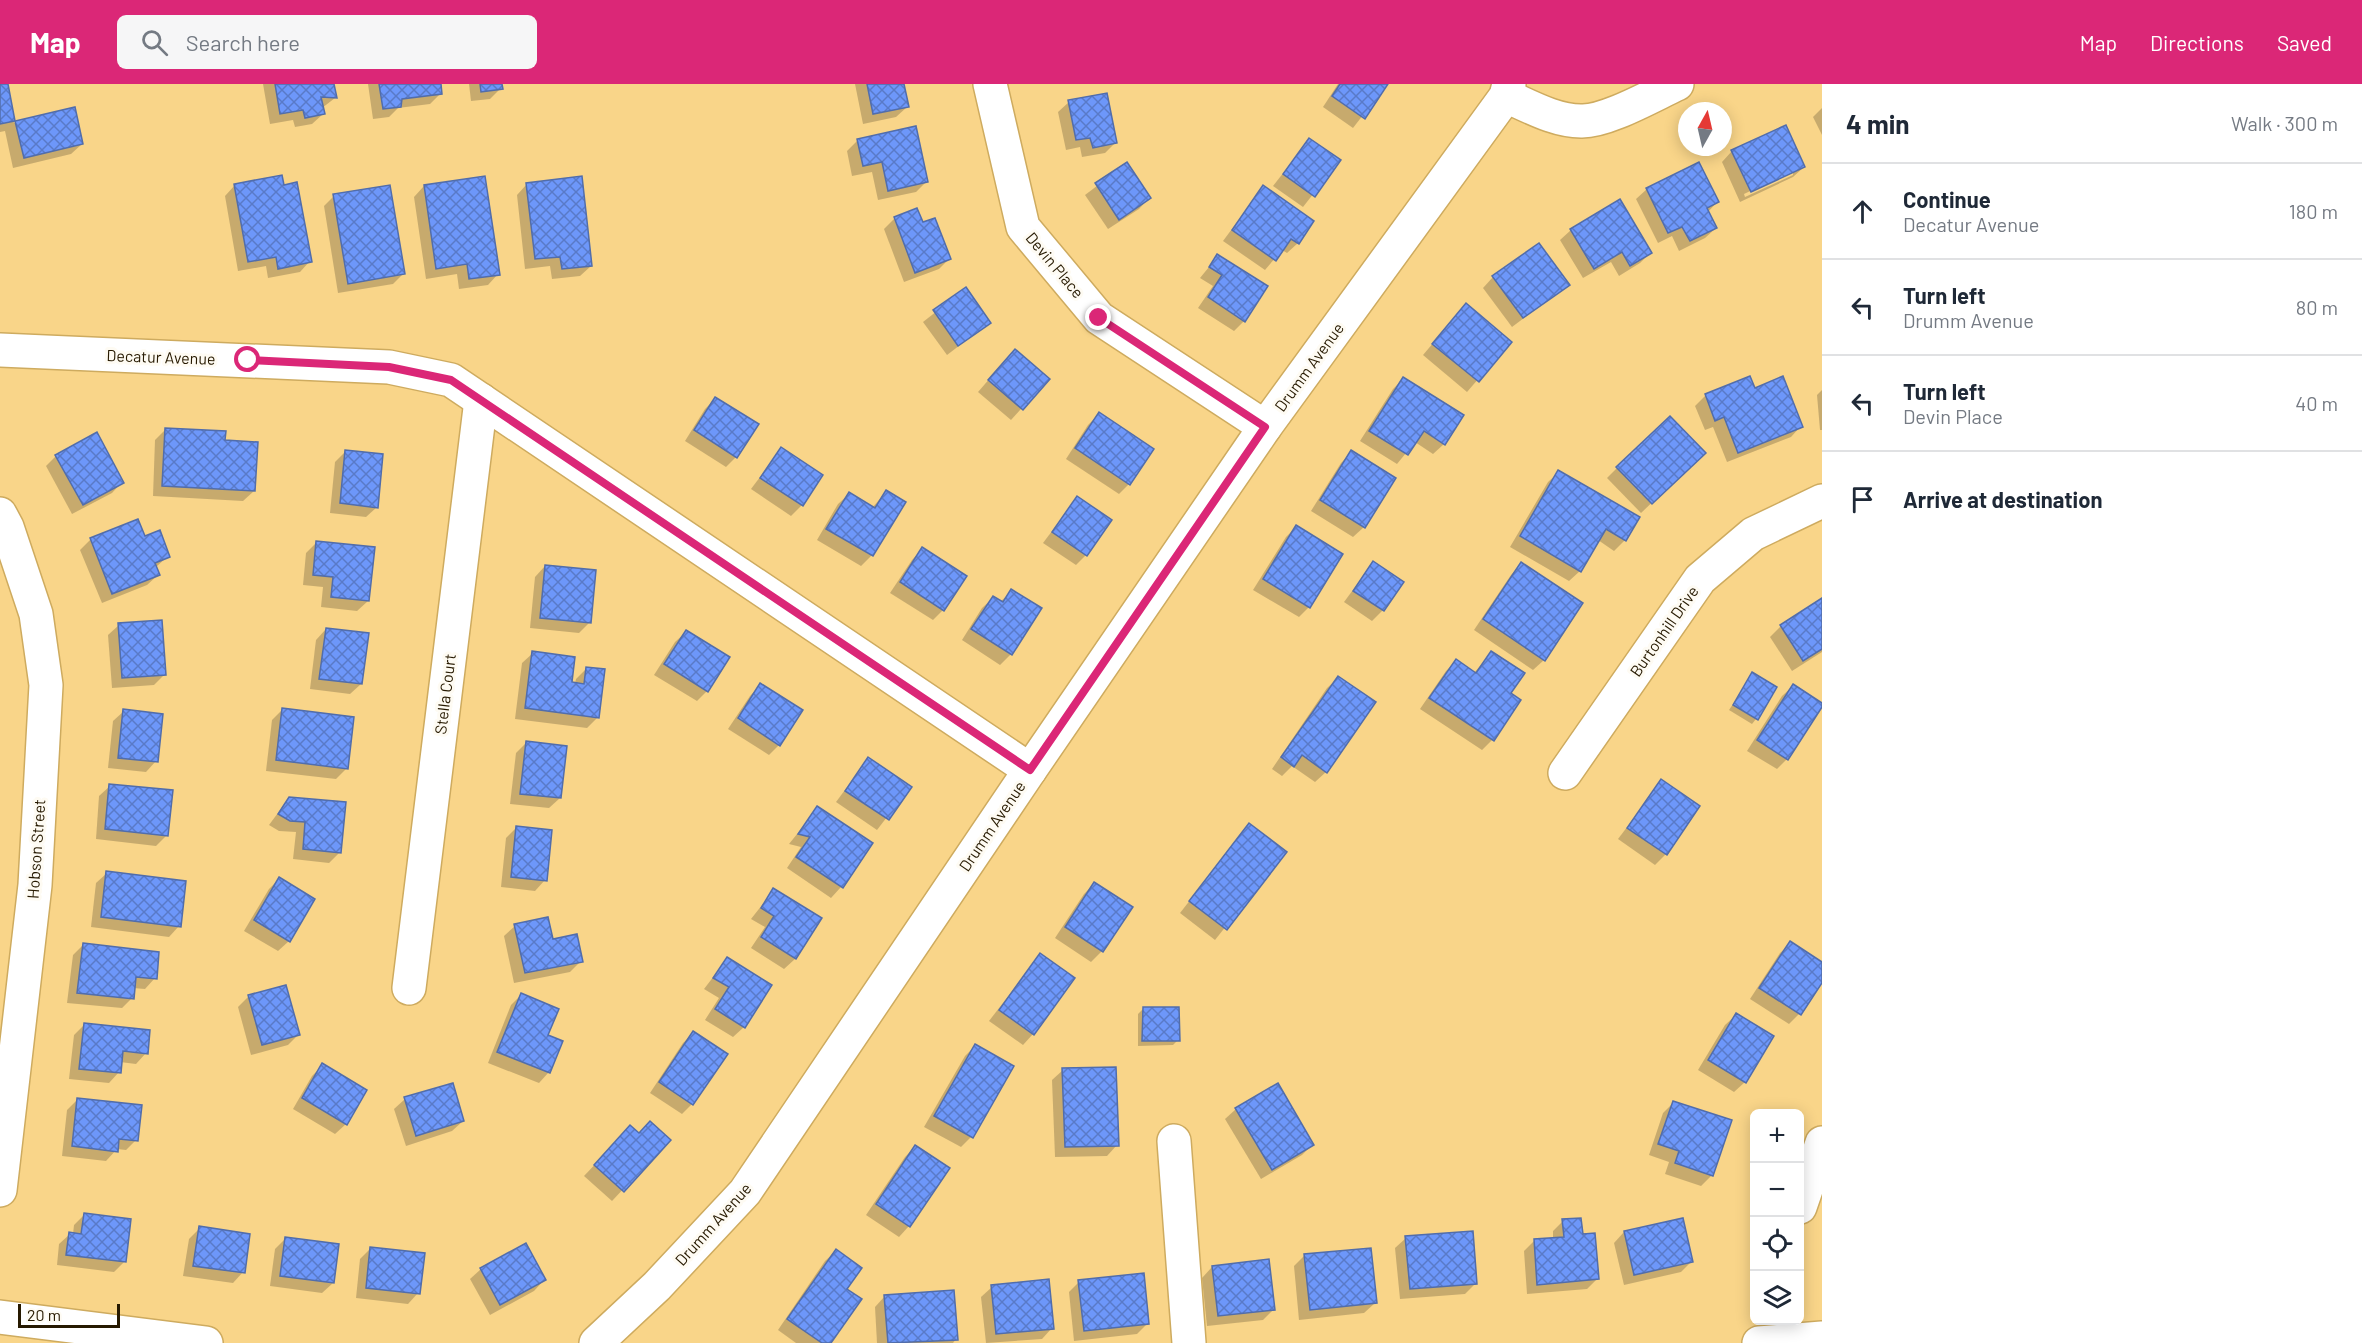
<!DOCTYPE html>
<meta charset="utf-8">
<style>
:root{--surface:#fff;--page:#f6f6f7;--text:#1f2937;--muted:#747a83;--line:#e0e1e3;--accent:#db2777}
body{margin:0;font-family:Barlow,sans-serif;background:var(--page);color:var(--text)}
.controls{position:absolute;right:18px;bottom:18px;display:grid;overflow:hidden;border-radius:9px;box-shadow:0 3px 15px #0003}
.controls button{width:54px;height:54px;display:grid;place-items:center;padding:0;border:0;border-bottom:2px solid var(--line);background:var(--surface);color:var(--text);font:30px sans-serif}
.compass{position:absolute;left:1678px;top:18px;width:54px;height:54px;border-radius:50%;background:var(--surface);box-shadow:0 3px 15px #0003;rotate:8deg}
.scale{position:absolute;left:18px;bottom:15px;width:102px;box-sizing:border-box;padding-left:6px;border:3px solid #261900;border-top:0;font-size:16px;line-height:21px;white-space:nowrap;color:#261900;-webkit-text-stroke:4px #fefbf3;paint-order:stroke}
.stop{position:absolute;width:18px;height:18px;margin:-14px;border:4px solid #db2777;border-radius:50%;background:#fff}
.stop.end{background:#db2777;border-color:#fff;box-shadow:0 2px 6px #0008}
.list{margin:0;padding:0;list-style:none}
h2{display:flex;justify-content:space-between;align-items:center;height:78px;margin:0;padding:0 24px;font-size:26px}
h2 small{font-size:20px;font-weight:400;color:var(--muted)}
.list li{display:grid;grid-template-columns:39px 1fr auto;gap:18px;align-items:center;box-sizing:border-box;height:96px;padding:0 24px;border-top:2px solid var(--line)}
.list b{display:block;font-size:22px;white-space:nowrap}
.list p{margin:0;font-size:20px;white-space:nowrap;color:var(--muted)}
.list em{font-size:20px;font-style:normal;color:var(--muted)}
.icon{flex:none;width:33px;height:33px;fill:none;stroke:currentColor;stroke-width:2;stroke-linecap:round;stroke-linejoin:round}
.map{position:relative;flex:none;width:1822px;height:1259px;overflow:hidden}
header{display:flex;align-items:center;gap:36px;box-sizing:border-box;height:84px;padding:0 30px;background:var(--accent);color:#fff}
header strong{font-size:28px}
nav{display:flex;gap:33px;margin-inline-start:auto;font-size:21px}
.search{width:420px;height:54px;background:var(--page);display:flex;align-items:center;gap:15px;box-sizing:border-box;padding:0 21px;border-radius:9px;color:var(--muted);font-size:22px}
main{display:flex}
aside{flex:1;background:var(--surface)}
.map>svg:first-child{display:block}
.shadow{fill:#0003;fill-rule:evenodd}
.building{fill:url(#building-cross-hatch);stroke:#516dab;stroke-width:1.5}
.lines{fill:none;stroke-linecap:round;stroke-linejoin:round}
.minor-casing{stroke:#ceab5f;stroke-width:36}
.minor{stroke:#fff;stroke-width:33}
.route{stroke:#db2777;stroke-width:8}
.labels{text-anchor:middle;stroke-width:6;stroke-linejoin:round;paint-order:stroke}
.street-label{font-size:16px;fill:#261900;stroke:#fefbf3}
</style>
<header>
<strong>Map</strong>
<div class="search"><svg class="icon" aria-label="search" viewBox="0 0 24 24"><circle cx="10" cy="10" r="6"/><path d="M15 15l6 6"/></svg>Search here</div>
<nav><a>Map</a><a>Directions</a><a>Saved</a></nav>
</header>
<main>
<div class="map">
<svg width="1822" height="1259" viewBox="0 0 1822 1259">
<defs>
<pattern id="building-cross-hatch" width="8" height="8" patternUnits="userSpaceOnUse" patternTransform="scale(1.5)"><rect width="8" height="8" fill="#6d97fa"/><path d="M0 0l8 8M0 8l8-8" fill="none" stroke="#597ac8"/></pattern>
</defs>
<rect width="100%" height="100%" fill="#f9d589"/>
<g class="shadow">
<polygon points="0,0 6,0 14,39 74,25 82,60 71,70 13,84 5,47 0,48"/>
<polygon points="263,0 332,0 335,14 322,24 323,30 312,40 295,43 293,36 270,40"/>
<polygon points="368,0 439,0 441,9 430,20 398,24 389,33 373,35"/>
<polygon points="469,0 500,0 501,4 490,15 471,17"/>
<polygon points="855,0 902,0 907,23 896,33 863,40"/>
<polygon points="1338,0 1387,0 1353,44 1323,23"/>
<polygon points="1069,18 1115,59 1105,69 1082,73 1080,63 1066,66 1058,28"/>
<polygon points="1822,24 1822,51 1813,33"/>
<polygon points="858,56 926,98 916,108 878,116 872,88 852,92 847,67"/>
<polygon points="1309,56 1339,77 1303,123 1273,102"/>
<path d="M1732,67L1804,83L1793,93L1740,118L1722,78ZM1793,87V91L1745,113L1744,110Z"/>
<polygon points="1126,80 1149,114 1139,125 1108,145 1085,111"/>
<polygon points="527,100 591,182 580,192 552,195 550,182 525,185 517,111"/>
<polygon points="235,101 310,177 300,188 268,194 266,182 238,187 225,112"/>
<polygon points="424,102 498,190 488,201 459,205 457,190 426,195 414,113"/>
<polygon points="1263,103 1298,159 1287,169 1282,166 1265,186 1223,157"/>
<polygon points="1647,105 1717,118 1708,128 1716,144 1705,154 1679,167 1672,152 1658,159 1636,115"/>
<polygon points="334,112 404,189 393,200 338,209 324,122"/>
<polygon points="895,134 922,140 949,175 939,185 904,198 884,145"/>
<polygon points="1571,146 1650,169 1640,179 1619,192 1611,178 1583,194 1560,156"/>
<polygon points="1218,172 1244,237 1234,247 1198,224 1213,202 1200,194"/>
<polygon points="1493,193 1568,201 1512,243 1483,204"/>
<polygon points="965,205 989,239 947,271 923,238"/>
<polygon points="1456,232 1510,258 1467,308 1423,271"/>
<polygon points="1005,277 1048,295 1011,336 978,308"/>
<polygon points="1403,295 1444,360 1433,370 1415,358 1397,380 1360,357 1393,305"/>
<polygon points="1754,306 1801,342 1791,353 1727,378 1713,343 1705,346 1695,322 1706,311"/>
<polygon points="1822,306 1822,346 1820,346 1817,311"/>
<polygon points="715,315 736,373 726,383 685,357 705,325"/>
<polygon points="1099,330 1129,400 1119,410 1066,375 1088,341"/>
<polygon points="166,345 224,357 254,407 243,417 153,412 155,356"/>
<polygon points="781,365 802,421 791,432 751,405"/>
<polygon points="346,367 377,423 366,433 330,429 335,378"/>
<polygon points="1352,368 1364,443 1353,453 1311,427 1341,379"/>
<polygon points="1704,369 1641,429 1607,394 1617,384"/>
<polygon points="56,372 122,398 112,409 72,430 46,382"/>
<polygon points="1559,388 1625,456 1614,467 1598,456 1580,487 1569,497 1510,463 1548,398"/>
<polygon points="886,408 904,419 871,472 861,482 817,456 838,420 849,410 872,424"/>
<polygon points="1077,414 1086,471 1076,481 1043,459"/>
<polygon points="1296,443 1309,523 1299,533 1253,506 1286,453"/>
<polygon points="144,454 168,472 155,484 158,491 147,501 102,519 80,466 91,455"/>
<polygon points="317,458 368,517 357,527 321,523 323,503 303,501 306,469"/>
<polygon points="922,465 943,526 933,536 890,509 912,476"/>
<polygon points="1373,479 1383,526 1372,537 1344,518"/>
<polygon points="1521,480 1544,576 1533,586 1474,546 1511,491"/>
<polygon points="545,482 590,538 579,549 530,544 535,493"/>
<polygon points="1012,507 1011,570 1000,581 962,556 982,524 993,514 1000,518"/>
<polygon points="1822,516 1822,568 1792,587 1770,553 1781,542"/>
<polygon points="119,541 164,591 154,601 112,604 108,551"/>
<polygon points="326,545 361,600 350,610 310,605 316,556"/>
<polygon points="686,548 707,607 697,617 654,591 675,558"/>
<polygon points="533,569 570,599 575,600 576,595 587,584 598,633 587,644 515,635 522,579"/>
<polygon points="1491,569 1509,610 1519,616 1492,656 1482,666 1420,625 1446,587 1456,577 1474,589"/>
<polygon points="1753,590 1756,635 1752,640 1729,626"/>
<polygon points="1338,594 1326,688 1315,698 1292,682 1282,692 1272,685 1327,604"/>
<polygon points="760,601 779,661 769,671 728,645 750,612"/>
<polygon points="1793,602 1822,620 1787,675 1777,685 1747,667 1782,612"/>
<polygon points="283,625 346,685 336,695 266,687 272,636"/>
<polygon points="124,627 156,677 146,688 108,684 113,637"/>
<polygon points="526,659 560,714 549,724 510,720 516,669"/>
<polygon points="868,675 910,703 877,746 836,718"/>
<polygon points="1662,697 1698,722 1666,770 1655,781 1618,755"/>
<polygon points="110,702 167,751 156,762 96,755 99,712"/>
<polygon points="289,714 340,768 329,779 293,775 296,748 279,747 269,741"/>
<polygon points="818,724 871,760 841,803 831,814 787,784 801,763 789,760"/>
<polygon points="1249,741 1285,768 1215,856 1180,829"/>
<polygon points="517,743 545,796 535,807 501,803 506,754"/>
<polygon points="107,789 179,842 169,853 91,843 96,799"/>
<polygon points="279,795 289,857 278,867 244,847 269,805"/>
<polygon points="1094,800 1131,824 1102,867 1091,878 1055,854 1084,810"/>
<polygon points="774,806 820,834 795,875 784,885 751,864 765,843 751,835"/>
<polygon points="515,842 552,857 581,877 570,888 514,899 504,852"/>
<polygon points="1791,859 1822,880 1822,896 1799,930 1789,940 1750,915 1780,869"/>
<polygon points="83,861 155,894 145,905 133,904 132,914 122,924 67,919 73,871"/>
<polygon points="1040,871 1033,950 1023,961 989,937"/>
<polygon points="727,875 744,943 733,953 705,936 719,914 704,905"/>
<polygon points="521,911 546,952 549,988 539,999 488,979 511,921"/>
<polygon points="249,912 298,951 288,961 251,971 238,923"/>
<polygon points="1143,925 1178,956 1173,961 1138,962 1138,930"/>
<polygon points="1736,931 1745,998 1734,1008 1698,986 1725,941"/>
<polygon points="84,941 146,969 136,980 120,978 119,988 109,999 69,995 74,951"/>
<polygon points="694,949 692,1020 682,1030 650,1009 683,959"/>
<polygon points="975,962 971,1053 961,1063 924,1043 965,972"/>
<polygon points="323,981 346,1040 335,1050 293,1025 312,992"/>
<polygon points="1063,986 1117,1061 1107,1072 1055,1073 1052,996"/>
<polygon points="78,1015 136,1056 126,1066 117,1065 106,1077 62,1072 67,1026"/>
<polygon points="405,1015 463,1037 452,1047 406,1062 394,1025"/>
<polygon points="1673,1019 1712,1091 1701,1102 1665,1090 1669,1078 1649,1071 1663,1029"/>
<polygon points="1236,1025 1312,1061 1302,1071 1261,1095 1225,1035"/>
<polygon points="638,1050 669,1056 612,1117 584,1092 620,1054"/>
<polygon points="915,1063 909,1142 899,1153 866,1131 905,1073"/>
<polygon points="84,1131 125,1177 114,1188 57,1181 59,1160 70,1150 73,1150 74,1141"/>
<polygon points="1563,1137 1581,1152 1597,1195 1587,1205 1527,1210 1524,1167 1534,1157 1553,1156 1553,1147"/>
<polygon points="200,1144 243,1188 233,1199 183,1192 189,1155"/>
<polygon points="1624,1148 1692,1177 1681,1188 1624,1201 1614,1159"/>
<polygon points="1406,1154 1476,1199 1465,1210 1400,1215 1395,1164"/>
<polygon points="285,1155 333,1199 322,1209 270,1202 275,1165"/>
<polygon points="371,1164 418,1209 408,1220 356,1214 360,1175"/>
<polygon points="836,1167 845,1205 829,1259 796,1259 778,1246 825,1177"/>
<polygon points="1305,1171 1375,1219 1364,1229 1299,1236 1294,1182"/>
<polygon points="1212,1183 1273,1226 1263,1236 1207,1242 1202,1194"/>
<polygon points="481,1185 544,1196 534,1207 490,1231 470,1195"/>
<polygon points="1079,1198 1148,1239 1137,1250 1074,1257 1069,1208"/>
<polygon points="992,1203 1052,1244 1042,1255 986,1259 981,1213"/>
<polygon points="885,1212 956,1255 953,1259 877,1259 875,1223"/>
</g>
<g class="building">
<polygon points="0,0 8,0 15,37 0,40"/>
<polygon points="275,0 334,0 337,14 321,13 325,30 305,34 303,26 280,30"/>
<polygon points="379,0 441,0 442,10 402,15 401,23 383,25"/>
<polygon points="480,0 502,0 503,5 481,8"/>
<polygon points="867,0 904,0 909,23 873,30"/>
<polygon points="1340,0 1388,0 1365,35 1332,12"/>
<polygon points="1107,9 1117,59 1093,64 1090,54 1076,56 1068,16"/>
<polygon points="75,23 83,60 24,74 15,37"/>
<polygon points="1786,41 1805,83 1751,108 1731,66"/>
<polygon points="916,42 928,98 888,107 882,78 863,82 857,55"/>
<polygon points="1309,54 1341,76 1315,113 1283,90"/>
<polygon points="1127,78 1151,114 1119,136 1095,99"/>
<polygon points="1699,78 1719,118 1707,124 1717,144 1690,157 1682,143 1668,149 1646,104"/>
<polygon points="282,91 284,101 297,98 312,178 278,185 276,173 248,178 234,100"/>
<polygon points="485,92 500,191 469,195 467,180 436,185 424,101"/>
<polygon points="582,92 592,182 562,185 560,173 535,175 526,99"/>
<polygon points="390,101 405,190 348,200 333,110"/>
<polygon points="1263,101 1314,137 1299,160 1291,155 1276,177 1232,146"/>
<polygon points="1620,115 1652,169 1630,182 1622,168 1594,185 1570,145"/>
<polygon points="917,124 923,138 935,134 951,175 915,189 894,133"/>
<polygon points="1539,159 1570,201 1523,234 1492,192"/>
<polygon points="1217,170 1268,202 1245,238 1208,213 1222,191 1209,183"/>
<polygon points="966,203 991,239 958,262 933,226"/>
<polygon points="1466,219 1512,258 1479,298 1432,260"/>
<polygon points="1015,265 1050,295 1023,326 988,296"/>
<polygon points="1750,292 1755,304 1783,292 1803,343 1738,369 1724,333 1715,337 1705,310"/>
<polygon points="1403,293 1464,331 1445,361 1424,347 1408,371 1369,347"/>
<polygon points="715,313 759,340 737,374 694,346"/>
<polygon points="1099,328 1154,365 1130,401 1075,364"/>
<polygon points="1670,332 1706,369 1652,420 1616,383"/>
<polygon points="165,344 226,347 225,356 258,358 255,407 162,402"/>
<polygon points="97,348 124,399 83,421 55,371"/>
<polygon points="781,363 823,391 803,422 760,394"/>
<polygon points="345,366 383,370 378,424 340,419"/>
<polygon points="1351,366 1396,394 1365,444 1320,416"/>
<polygon points="1558,386 1640,433 1626,457 1606,445 1581,488 1520,452"/>
<polygon points="886,406 906,418 873,472 826,445 849,408 875,424"/>
<polygon points="1077,412 1112,436 1087,472 1052,448"/>
<polygon points="138,435 145,452 160,446 170,473 155,479 160,491 112,510 90,454"/>
<polygon points="1296,441 1343,470 1310,524 1263,495"/>
<polygon points="316,457 375,463 369,517 331,513 333,493 313,491"/>
<polygon points="922,463 967,492 944,527 900,498"/>
<polygon points="1373,477 1404,498 1384,527 1353,507"/>
<polygon points="1521,478 1583,519 1545,577 1483,535"/>
<polygon points="545,481 596,486 591,539 540,534"/>
<polygon points="1011,505 1042,524 1012,571 971,545 993,512 1003,518"/>
<polygon points="1822,514 1822,565 1803,577 1780,541"/>
<polygon points="162,536 166,591 122,594 118,539"/>
<polygon points="326,544 369,549 362,600 319,595"/>
<polygon points="686,546 730,573 708,608 664,580"/>
<polygon points="532,567 575,573 572,598 584,600 586,583 605,585 599,634 525,624"/>
<polygon points="1491,567 1525,589 1511,609 1521,616 1494,657 1429,614 1456,575 1476,589"/>
<polygon points="1752,588 1777,603 1758,636 1733,621"/>
<polygon points="1338,592 1376,618 1327,689 1302,671 1294,683 1281,673"/>
<polygon points="760,599 803,626 780,662 738,634"/>
<polygon points="1793,600 1822,619 1822,623 1788,676 1757,656"/>
<polygon points="282,624 354,633 348,685 276,676"/>
<polygon points="123,625 163,630 158,678 118,674"/>
<polygon points="526,657 567,662 561,714 520,710"/>
<polygon points="868,673 912,703 889,736 845,707"/>
<polygon points="1661,695 1700,722 1667,771 1627,744"/>
<polygon points="109,700 173,706 168,752 105,745"/>
<polygon points="289,713 346,718 341,769 303,765 305,738 290,737 278,730"/>
<polygon points="817,722 873,759 843,804 796,773 810,753 798,750"/>
<polygon points="1249,739 1287,768 1227,846 1189,817"/>
<polygon points="516,742 552,746 547,797 511,793"/>
<polygon points="106,787 186,797 181,843 101,833"/>
<polygon points="279,793 315,815 290,858 254,836"/>
<polygon points="1094,798 1133,823 1103,868 1065,843"/>
<polygon points="773,804 822,834 796,875 761,853 774,832 761,824"/>
<polygon points="548,833 553,855 577,850 583,878 525,889 514,840"/>
<polygon points="1790,857 1822,878 1822,899 1801,931 1759,904"/>
<polygon points="83,859 159,868 157,895 136,893 134,915 77,909"/>
<polygon points="1040,869 1075,894 1034,951 999,926"/>
<polygon points="727,873 772,901 745,944 715,925 729,903 713,894"/>
<polygon points="286,901 300,951 262,961 248,911"/>
<polygon points="521,909 559,925 548,951 563,957 550,989 497,968"/>
<polygon points="1143,923 1179,923 1180,957 1142,957"/>
<polygon points="1736,929 1774,952 1746,999 1708,976"/>
<polygon points="84,939 150,946 148,970 123,967 121,989 79,985"/>
<polygon points="693,947 728,970 693,1021 659,998"/>
<polygon points="975,960 1014,982 973,1054 934,1032"/>
<polygon points="322,979 367,1006 347,1041 302,1014"/>
<polygon points="1116,983 1119,1062 1065,1063 1062,984"/>
<polygon points="453,999 464,1037 416,1052 404,1013"/>
<polygon points="1278,999 1314,1061 1272,1086 1235,1024"/>
<polygon points="77,1014 142,1021 138,1057 119,1055 118,1068 72,1062"/>
<polygon points="1673,1017 1732,1036 1713,1092 1675,1079 1679,1067 1658,1060"/>
<polygon points="650,1037 671,1056 624,1108 594,1081 630,1041 639,1049"/>
<polygon points="915,1061 950,1084 910,1143 876,1120"/>
<polygon points="84,1129 131,1135 126,1178 66,1171 69,1148 81,1150"/>
<polygon points="1581,1134 1583,1150 1595,1149 1599,1195 1537,1201 1534,1155 1564,1153 1562,1135"/>
<polygon points="1683,1134 1693,1178 1634,1191 1624,1147"/>
<polygon points="199,1142 250,1150 245,1189 193,1182"/>
<polygon points="1473,1147 1477,1200 1410,1205 1405,1152"/>
<polygon points="285,1153 339,1160 334,1199 280,1192"/>
<polygon points="526,1159 546,1196 500,1221 480,1184"/>
<polygon points="370,1163 425,1169 420,1210 366,1204"/>
<polygon points="1371,1164 1377,1219 1310,1226 1304,1170"/>
<polygon points="836,1165 862,1184 847,1205 862,1215 831,1259 822,1259 787,1235"/>
<polygon points="1269,1175 1275,1226 1218,1232 1212,1182"/>
<polygon points="1144,1189 1149,1240 1084,1247 1078,1196"/>
<polygon points="1049,1195 1054,1245 996,1250 991,1201"/>
<polygon points="954,1206 958,1256 888,1259 884,1211"/>
</g>
<g class="lines">
<g class="minor-casing">
<g id="minor">
<polyline points="990,0 1023,143 1099,234 1265,343"/>
<path d="M1506,12C1529,22 1555,37 1581,37C1606,38 1653,11 1677,0"/>
<polyline points="0,266 389,283 451,296 1030,686"/>
<polyline points="0,430 7,443 36,530 46,601 35,801 0,1106"/>
<polyline points="1565,689 1700,495 1753,450 1822,417"/>
<polyline points="409,904 481,316"/>
<polyline points="1174,1057 1189,1259"/>
<polyline points="1800,1123 1822,1059"/>
<polyline points="0,1233 206,1259"/>
<polyline points="596,1259 657,1202 745,1108 1030,686 1265,343 1506,12 1509,0"/>
<polyline points="1759,1259 1822,1254"/>
</g>
</g>
<use href="#minor" class="minor"/>
</g>
<g class="lines">
<polyline class="route" points="248,276 389,283 451,296 1030,686 1265,343 1099,234"/>
</g>
<g class="labels">
<g class="street-label">
<text transform="translate(1055 181) rotate(50)" y="6">Devin Place</text>
<text transform="translate(161 273) rotate(2)" y="6">Decatur Avenue</text>
<text transform="translate(1309 283) rotate(-54)" y="6">Drumm Avenue</text>
<text transform="translate(1664 547) rotate(-55)" y="6">Burtonhill Drive</text>
<text transform="translate(445 610) rotate(-83)" y="6">Stella Court</text>
<text transform="translate(992 742) rotate(-56)" y="6">Drumm Avenue</text>
<text transform="translate(36 765) rotate(-86)" y="6">Hobson Street</text>
<text transform="translate(713 1140) rotate(-48)" y="6">Drumm Avenue</text>
</g>
</g>
</svg>
<div class="controls">
<button>+</button>
<button>−</button>
<button><svg class="icon" aria-label="locate" viewBox="0 0 24 24"><circle cx="12" cy="12" r="6"/><path d="M12 2v4M12 18v4M2 12h4M18 12h4"/></svg></button>
<button><svg class="icon" aria-label="layers" viewBox="0 0 24 24"><path d="M12 4l9 5-9 5-9-5zM3 14l9 5 9-5"/></svg></button>
</div>
<svg class="compass" viewBox="-18 -18 36 36"><path d="M0-13l5 13h-10z" fill="#e53935"/><path d="M0 13l5-13h-10z" fill="#747a83"/></svg>
<div class="scale">20 m</div>
<div class="stop" style="left:248px;top:276px"></div>
<div class="stop end" style="left:1099px;top:234px"></div>
</div>
<aside>
<h2>4 min<small>Walk · 300 m</small></h2>
<ul class="list">
<li><svg class="icon" aria-label="ahead" viewBox="0 0 24 24"><path d="M12 20V5M6 11l6-6 6 6"/></svg><div><b>Continue</b><p>Decatur Avenue</p></div><em>180 m</em></li>
<li><svg class="icon" aria-label="left" viewBox="0 0 24 24"><path d="M17 20v-9H6M10 6l-5 5 5 5"/></svg><div><b>Turn left</b><p>Drumm Avenue</p></div><em>80 m</em></li>
<li><svg class="icon" aria-label="left" viewBox="0 0 24 24"><path d="M17 20v-9H6M10 6l-5 5 5 5"/></svg><div><b>Turn left</b><p>Devin Place</p></div><em>40 m</em></li>
<li><svg class="icon" aria-label="arrive" viewBox="0 0 24 24"><path d="M6 21V4h12l-3 4 3 4H6"/></svg><div><b>Arrive at destination</b></div></li>
</ul>
</aside>
</main>
